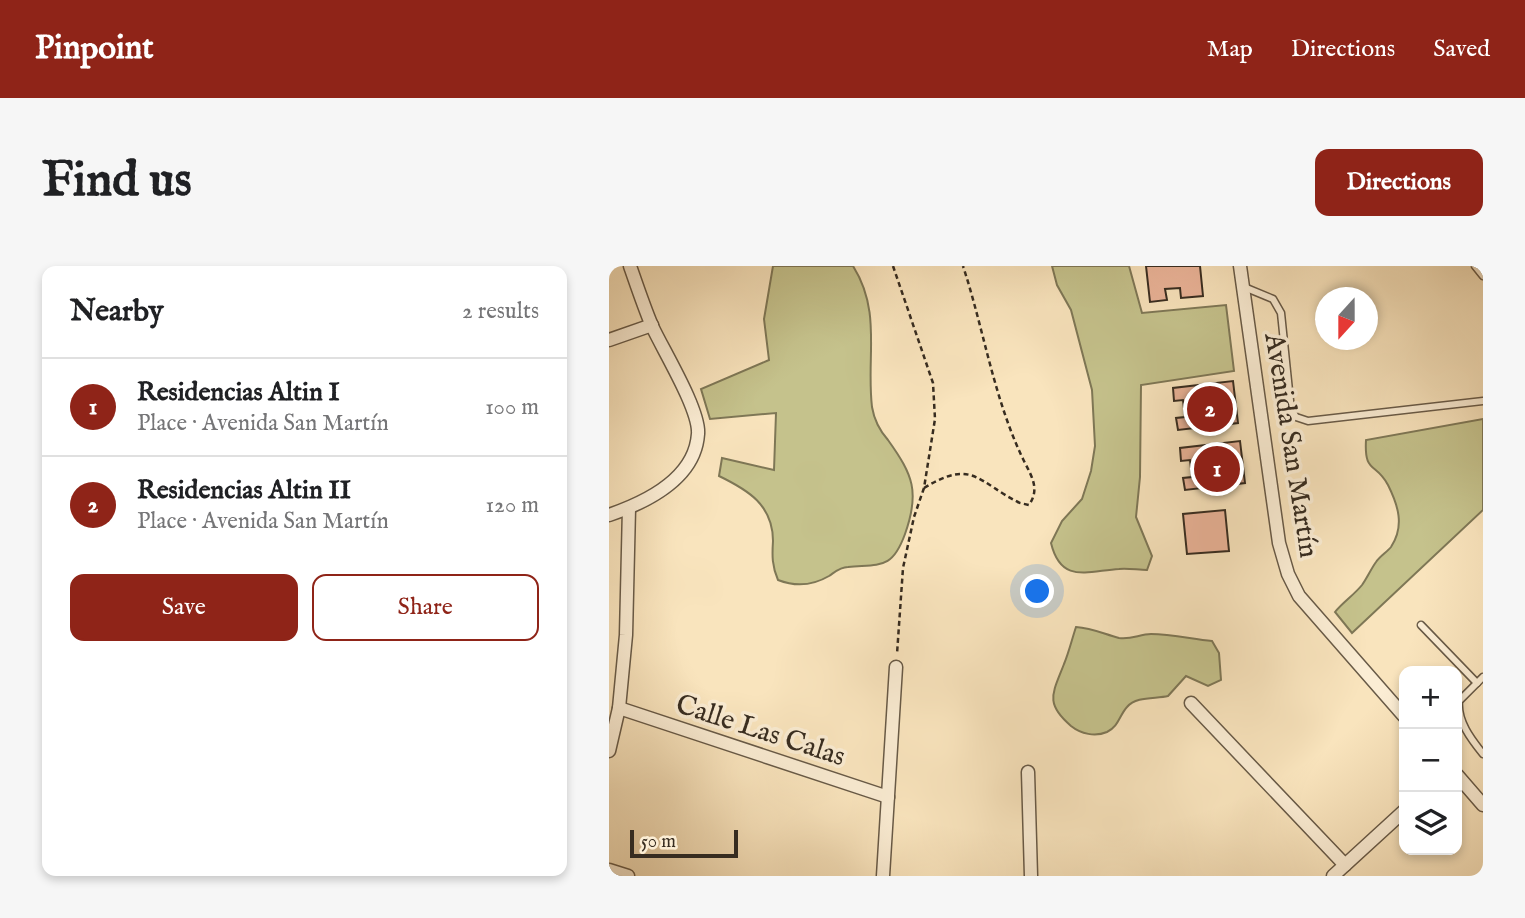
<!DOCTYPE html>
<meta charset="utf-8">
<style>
:root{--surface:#fff;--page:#f6f6f6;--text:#202124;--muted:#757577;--line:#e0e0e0;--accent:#8f2418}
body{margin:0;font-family:"IM FELL English",serif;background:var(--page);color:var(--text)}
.controls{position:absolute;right:21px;bottom:21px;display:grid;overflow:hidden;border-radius:14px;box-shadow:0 4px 10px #0003}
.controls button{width:63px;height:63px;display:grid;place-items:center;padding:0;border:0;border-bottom:2px solid var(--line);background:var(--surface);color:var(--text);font:35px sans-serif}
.compass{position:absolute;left:706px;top:21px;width:63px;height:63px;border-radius:50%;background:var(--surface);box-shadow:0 4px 10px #0003;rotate:201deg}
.scale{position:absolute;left:21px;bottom:18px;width:108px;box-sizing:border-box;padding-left:7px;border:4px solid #372c20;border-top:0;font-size:19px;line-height:24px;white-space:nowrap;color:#372c20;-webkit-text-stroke:5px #fbedd4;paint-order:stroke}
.you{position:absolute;left:429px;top:326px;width:24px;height:24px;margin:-18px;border:5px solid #fff;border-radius:50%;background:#1a73e8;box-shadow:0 0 0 10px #1a73e833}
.badge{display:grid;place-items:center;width:46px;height:46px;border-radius:50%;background:var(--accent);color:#fff;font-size:23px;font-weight:700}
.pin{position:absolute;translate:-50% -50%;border:4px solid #fff;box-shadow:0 2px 7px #0006}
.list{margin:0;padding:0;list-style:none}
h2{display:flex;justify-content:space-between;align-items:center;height:91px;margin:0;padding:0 28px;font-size:30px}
h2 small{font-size:23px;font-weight:400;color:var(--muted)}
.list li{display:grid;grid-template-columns:46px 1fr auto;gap:21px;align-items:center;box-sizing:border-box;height:98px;padding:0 28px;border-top:2px solid var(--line)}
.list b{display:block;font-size:26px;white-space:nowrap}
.list p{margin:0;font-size:23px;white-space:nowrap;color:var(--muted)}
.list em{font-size:23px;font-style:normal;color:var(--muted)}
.actions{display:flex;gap:14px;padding:21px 28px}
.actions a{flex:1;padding:16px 0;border:2px solid var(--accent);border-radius:14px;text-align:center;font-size:24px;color:var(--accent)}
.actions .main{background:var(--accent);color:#fff}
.icon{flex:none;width:38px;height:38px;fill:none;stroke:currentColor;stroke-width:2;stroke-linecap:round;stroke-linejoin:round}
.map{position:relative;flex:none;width:874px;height:610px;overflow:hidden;border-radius:14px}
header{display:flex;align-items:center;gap:42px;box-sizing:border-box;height:98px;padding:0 35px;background:var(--accent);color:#fff}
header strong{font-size:33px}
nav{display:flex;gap:38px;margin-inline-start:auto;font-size:24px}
.intro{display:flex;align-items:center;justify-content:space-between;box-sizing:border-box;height:168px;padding:0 42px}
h1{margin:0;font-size:49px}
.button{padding:18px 32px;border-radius:14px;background:var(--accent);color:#fff;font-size:24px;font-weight:700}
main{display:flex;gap:42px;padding:0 42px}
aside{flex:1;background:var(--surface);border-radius:14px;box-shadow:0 4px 10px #0003}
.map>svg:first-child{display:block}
.green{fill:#c5c28c;stroke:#7e7756;stroke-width:2}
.building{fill:#eab398;stroke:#372c20;stroke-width:2}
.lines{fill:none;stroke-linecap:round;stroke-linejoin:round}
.service-casing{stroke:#685a47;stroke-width:9}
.minor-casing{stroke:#685a47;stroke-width:15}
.path{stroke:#372c20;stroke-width:2.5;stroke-dasharray:5 3.5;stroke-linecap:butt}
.service{stroke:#fbedd4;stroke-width:6}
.minor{stroke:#fbedd4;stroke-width:12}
.labels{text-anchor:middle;stroke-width:7;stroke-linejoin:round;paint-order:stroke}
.street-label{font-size:28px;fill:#372c20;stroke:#fbedd4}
</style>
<header>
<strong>Pinpoint</strong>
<nav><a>Map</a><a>Directions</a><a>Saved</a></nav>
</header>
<div class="intro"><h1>Find us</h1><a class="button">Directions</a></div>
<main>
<aside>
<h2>Nearby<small>2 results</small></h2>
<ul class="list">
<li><span class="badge">1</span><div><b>Residencias Altin I</b><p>Place · Avenida San Martín</p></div><em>100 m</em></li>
<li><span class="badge">2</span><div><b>Residencias Altin II</b><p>Place · Avenida San Martín</p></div><em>120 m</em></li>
</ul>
<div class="actions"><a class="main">Save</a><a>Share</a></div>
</aside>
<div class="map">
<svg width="874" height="610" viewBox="0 0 874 610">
<rect width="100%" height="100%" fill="#f9e4bd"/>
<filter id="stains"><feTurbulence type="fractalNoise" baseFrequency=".00286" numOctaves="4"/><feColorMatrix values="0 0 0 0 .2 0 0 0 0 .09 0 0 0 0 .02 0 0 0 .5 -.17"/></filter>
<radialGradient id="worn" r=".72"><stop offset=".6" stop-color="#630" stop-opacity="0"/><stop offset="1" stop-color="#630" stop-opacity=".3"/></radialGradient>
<g class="green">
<path d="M164,0H244C273,46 257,91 263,141C265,153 271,165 279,174C304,209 311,226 296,268C283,304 271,298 239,301C231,301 226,306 220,310C203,320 187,321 169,314C163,300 163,290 164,275C164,239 139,224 110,210L113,192L165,204L167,147L101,153L92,123L160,94L155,53Z"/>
<path d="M443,0H520L533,47L617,39L625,105L532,119L531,211L527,251L543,290L538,304C529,304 519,302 510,303C478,305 452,318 442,277L453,255L473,233L482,205L486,180L483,124L462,44L448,19Z"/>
<path d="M874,153V244L743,367L726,346C734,336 745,329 753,319C758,312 762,303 767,296C771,290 778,286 782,281C796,260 789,239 779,219C767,196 755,208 757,174Z"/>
<path d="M467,361C483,362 495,368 510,372C522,374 531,368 542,368C562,368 583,373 603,375L610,387L612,414L599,420L577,410L559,430C547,433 527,430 518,441C510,450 510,460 498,466C486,471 472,468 462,460C435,437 444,427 455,398C460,386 463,373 467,361Z"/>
</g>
<g class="building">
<polygon points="537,0 591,0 594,30 572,32 571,22 556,23 558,34 541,36"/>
<polygon points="624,115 629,157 569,164 567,152 576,151 574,134 565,135 564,122"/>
<polygon points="631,175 636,217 576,224 574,212 583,211 581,194 572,195 571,182"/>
<polygon points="616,244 620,285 578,288 574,248"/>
</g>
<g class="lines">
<g class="service-casing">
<g id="service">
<polyline points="866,0 874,10"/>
<polyline points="635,21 664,33 672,47 682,144 687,151 699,155 874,135"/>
<polyline points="812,359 868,417"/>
<path d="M874,411L850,435C848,455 862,473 874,488"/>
</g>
</g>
<g class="minor-casing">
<g id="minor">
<polyline points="631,0 670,277 679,308 690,330 795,450"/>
<polyline points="0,74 43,59"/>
<path d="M0,249C38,236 86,213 89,168C91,144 54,84 43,60C35,41 28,20 21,0"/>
<polyline points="582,437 736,599"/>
<polyline points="10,442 279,531"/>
<polyline points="0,485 10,442 17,369 20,242"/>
<polyline points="419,506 422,610"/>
<polyline points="848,509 874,539"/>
<polyline points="0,604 19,610"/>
<polyline points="274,610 287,401"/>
<polyline points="724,610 795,545"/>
</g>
</g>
<g class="path">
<polyline points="284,0 324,117 326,153 315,222 305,251 294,302 288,388"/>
<path d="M315,222C364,192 368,216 411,237L420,239C431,223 423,211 415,195C385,134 375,64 354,0"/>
</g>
<use href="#service" class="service"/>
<use href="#minor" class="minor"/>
</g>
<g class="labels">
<g class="street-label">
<text transform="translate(684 179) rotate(81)" y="10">Avenida San Martín</text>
<text transform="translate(152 463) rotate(18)" y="10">Calle Las Calas</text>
</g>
</g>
<rect width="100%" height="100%" filter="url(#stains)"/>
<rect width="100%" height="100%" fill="url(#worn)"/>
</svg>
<div class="controls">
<button>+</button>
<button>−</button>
<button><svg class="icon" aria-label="layers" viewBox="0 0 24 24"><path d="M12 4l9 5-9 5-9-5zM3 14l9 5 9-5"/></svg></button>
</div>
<svg class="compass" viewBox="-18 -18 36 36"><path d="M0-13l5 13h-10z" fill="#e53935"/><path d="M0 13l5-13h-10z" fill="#757577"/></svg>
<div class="scale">50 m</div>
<div class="you"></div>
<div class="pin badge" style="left:608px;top:203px">1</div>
<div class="pin badge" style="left:601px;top:143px">2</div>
</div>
</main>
